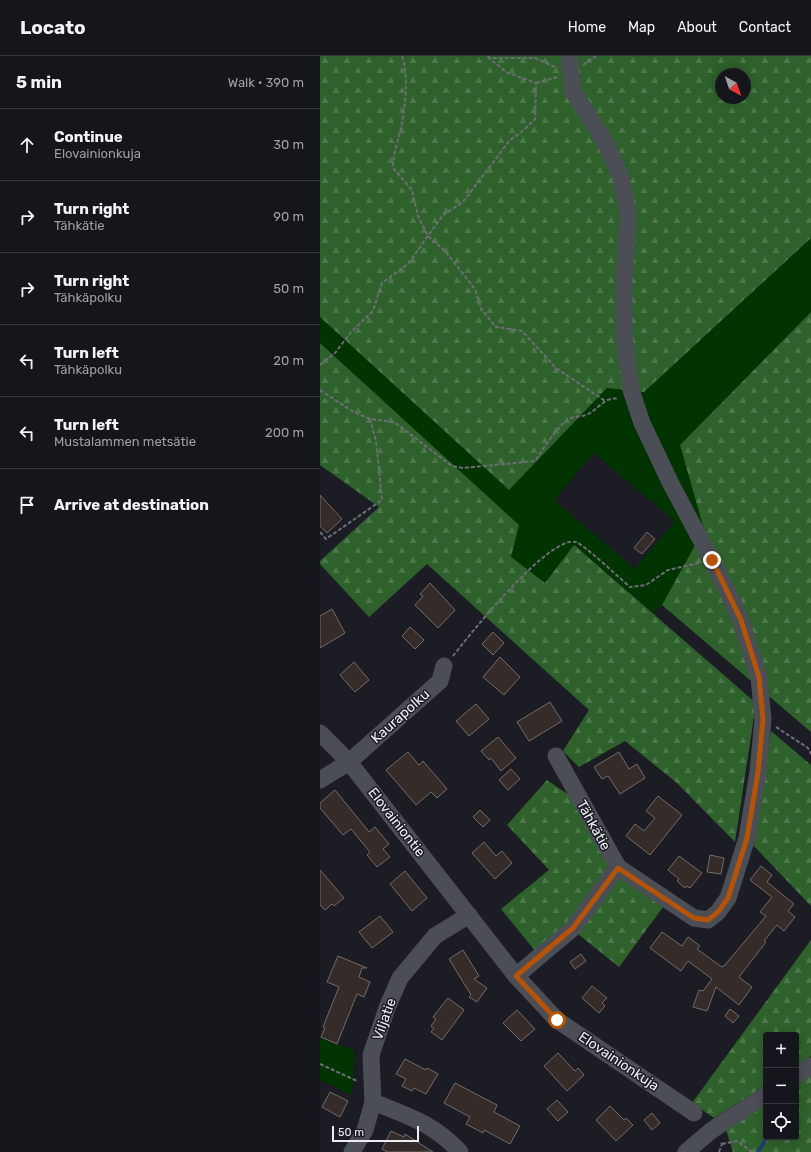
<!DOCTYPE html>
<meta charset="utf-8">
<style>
:root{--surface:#15161b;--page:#1e1f24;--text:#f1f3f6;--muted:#9d9fa3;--line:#34353a}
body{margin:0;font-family:Rubik,sans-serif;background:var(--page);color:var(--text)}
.controls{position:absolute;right:12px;bottom:12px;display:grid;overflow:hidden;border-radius:4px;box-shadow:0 2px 10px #0003}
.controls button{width:36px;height:36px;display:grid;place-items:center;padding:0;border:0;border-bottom:1px solid var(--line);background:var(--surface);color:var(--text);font:20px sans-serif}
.compass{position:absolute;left:395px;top:12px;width:36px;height:36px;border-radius:50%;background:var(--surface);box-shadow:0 2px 10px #0003;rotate:140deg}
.scale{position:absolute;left:12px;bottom:10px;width:87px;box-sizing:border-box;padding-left:4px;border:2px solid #ecedf2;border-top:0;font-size:11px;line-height:14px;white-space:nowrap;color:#ecedf2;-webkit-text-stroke:3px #1c1d24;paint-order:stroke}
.stop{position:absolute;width:12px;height:12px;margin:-9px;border:3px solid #b45309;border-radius:50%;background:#fff}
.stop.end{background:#b45309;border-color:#fff;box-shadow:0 1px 4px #0008}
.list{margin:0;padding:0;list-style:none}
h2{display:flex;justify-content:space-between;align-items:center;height:52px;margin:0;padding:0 16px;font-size:17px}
h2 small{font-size:13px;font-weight:400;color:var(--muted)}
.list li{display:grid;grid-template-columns:26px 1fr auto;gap:12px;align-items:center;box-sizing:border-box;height:72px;padding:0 16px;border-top:1px solid var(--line)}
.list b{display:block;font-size:15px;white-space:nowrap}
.list p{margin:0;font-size:13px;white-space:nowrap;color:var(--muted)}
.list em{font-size:13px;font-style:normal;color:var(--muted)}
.icon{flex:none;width:22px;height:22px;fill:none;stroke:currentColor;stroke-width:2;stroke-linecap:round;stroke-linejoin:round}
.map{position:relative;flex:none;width:491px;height:1096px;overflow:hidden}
header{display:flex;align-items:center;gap:24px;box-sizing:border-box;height:56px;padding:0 20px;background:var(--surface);border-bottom:1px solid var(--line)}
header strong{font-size:19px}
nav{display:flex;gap:22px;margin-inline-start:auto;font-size:14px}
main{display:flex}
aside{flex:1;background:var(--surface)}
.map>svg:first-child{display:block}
.green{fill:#013401;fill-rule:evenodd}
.forest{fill:url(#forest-firs);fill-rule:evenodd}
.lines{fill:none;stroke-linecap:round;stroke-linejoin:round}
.stream{stroke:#243c73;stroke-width:3.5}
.building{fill:#352c2a;stroke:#756a67}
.path{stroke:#6d6e75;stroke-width:2;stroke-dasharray:4 2;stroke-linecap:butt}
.minor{stroke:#4c4e56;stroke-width:17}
.route{stroke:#b45309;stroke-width:5}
.labels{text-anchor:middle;stroke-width:3;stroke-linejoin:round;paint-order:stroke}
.street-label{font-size:14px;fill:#ecedf2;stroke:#1c1d24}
</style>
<header>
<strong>Locato</strong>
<nav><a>Home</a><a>Map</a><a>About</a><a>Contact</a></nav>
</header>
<main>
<aside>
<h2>5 min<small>Walk · 390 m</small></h2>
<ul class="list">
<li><svg class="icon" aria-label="ahead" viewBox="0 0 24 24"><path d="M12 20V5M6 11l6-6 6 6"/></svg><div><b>Continue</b><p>Elovainionkuja</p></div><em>30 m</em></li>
<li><svg class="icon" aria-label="right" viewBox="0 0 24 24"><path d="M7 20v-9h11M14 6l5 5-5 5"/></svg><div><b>Turn right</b><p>Tähkätie</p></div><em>90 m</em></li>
<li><svg class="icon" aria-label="right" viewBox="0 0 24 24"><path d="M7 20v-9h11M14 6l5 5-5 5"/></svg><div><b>Turn right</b><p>Tähkäpolku</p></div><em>50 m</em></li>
<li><svg class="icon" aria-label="left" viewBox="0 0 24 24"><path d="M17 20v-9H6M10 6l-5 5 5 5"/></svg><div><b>Turn left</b><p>Tähkäpolku</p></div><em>20 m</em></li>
<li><svg class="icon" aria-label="left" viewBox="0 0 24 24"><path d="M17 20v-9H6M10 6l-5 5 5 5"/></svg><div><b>Turn left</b><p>Mustalammen metsätie</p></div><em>200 m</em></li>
<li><svg class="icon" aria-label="arrive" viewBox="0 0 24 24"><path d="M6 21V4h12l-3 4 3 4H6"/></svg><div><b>Arrive at destination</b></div></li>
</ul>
</aside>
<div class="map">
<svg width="491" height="1096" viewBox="0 0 491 1096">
<defs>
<pattern id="forest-firs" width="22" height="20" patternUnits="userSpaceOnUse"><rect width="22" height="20" fill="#2f612c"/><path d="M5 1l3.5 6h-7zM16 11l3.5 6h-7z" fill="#4d784b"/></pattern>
</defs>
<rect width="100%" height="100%" fill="#1c1d24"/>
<g class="green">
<path d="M491,182V256L360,389L384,473L342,549L333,557L254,489L225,527L191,501L199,469L0,287V261L189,434L287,332L324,336ZM274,397L355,465L315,513L234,444Z"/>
<polygon points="0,982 35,995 32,1039 0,1024"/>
</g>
<g class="forest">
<path d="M0,0H491V182L324,336L287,332L189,434L0,261ZM401,18H425V42H401Z"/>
<polygon points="491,256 491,676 342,549 384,473 360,389"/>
<polygon points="0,287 199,469 191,501 225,527 254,489 436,647 415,786 357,727 305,685 259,711 243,695 269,654 107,508 49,561 0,508 0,505 59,451 0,409"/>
<polygon points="451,675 491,709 491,850 434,790"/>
<polygon points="227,724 249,739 290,810 249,869 216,896 181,853 229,814 187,769"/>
<polygon points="299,821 343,851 299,911 258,878"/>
<polygon points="491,884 491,1000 476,1010 476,979 446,979 446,1029 394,1062 372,1047"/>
<polygon points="491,1018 491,1096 413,1096 406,1074 446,1048 446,1081 476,1081 476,1028"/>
</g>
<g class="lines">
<polyline class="stream" points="438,1096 447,1081"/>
</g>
<g class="building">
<polygon points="0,439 22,463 7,477 0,470"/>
<polygon points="327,476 335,483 322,498 314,492"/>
<polygon points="110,527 135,554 118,572 95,549 103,540 100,538"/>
<polygon points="12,553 25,577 0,592 0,560"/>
<polygon points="90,571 104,584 95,593 82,580"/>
<polygon points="173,576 184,587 173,599 162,588"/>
<polygon points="180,601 200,621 184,639 163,621"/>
<polygon points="34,606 49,624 35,636 20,619"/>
<polygon points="230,646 242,665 209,685 197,666"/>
<polygon points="156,648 169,663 149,680 136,665"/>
<polygon points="178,681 196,702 181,715 171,702 169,704 161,695"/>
<polygon points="88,696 99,709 103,705 127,733 117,742 111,736 96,749 66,714"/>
<polygon points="299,696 309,713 317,708 325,722 300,738 288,720 282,723 274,711"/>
<polygon points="191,713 200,723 188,734 179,724"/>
<polygon points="15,734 49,776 55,771 69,788 63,793 70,801 57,811 47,799 50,796 31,773 23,779 0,752 0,747"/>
<polygon points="338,740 362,759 330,799 306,780 315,768 324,775 335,762 326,755"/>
<polygon points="160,754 170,764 163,771 153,761"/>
<polygon points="164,786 176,800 182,795 192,807 175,823 152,797"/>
<polygon points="390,799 404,802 401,818 387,816"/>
<polygon points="359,800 382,817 370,832 366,830 365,832 357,825 359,823 348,814"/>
<polygon points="441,810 452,819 447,826 474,848 468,855 475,861 464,875 457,869 444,885 446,886 419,921 432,931 419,949 396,931 387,955 373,951 379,934 383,935 392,923 368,905 361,915 330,892 342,876 362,890 368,881 380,890 377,893 402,911 405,909 446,860 440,856 452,841 430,824"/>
<polygon points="0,814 24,842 14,850 12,848 5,854 0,849"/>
<polygon points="85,815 107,842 92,855 70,828"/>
<polygon points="60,860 73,876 52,892 39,876"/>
<polygon points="143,894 159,920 154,923 167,932 157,946 149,941 151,939 129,903"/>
<polygon points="261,898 266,905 255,913 250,906"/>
<polygon points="18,900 47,912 42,912 39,921 50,926 44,941 37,938 17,988 1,981 5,972 3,971 19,931 7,926"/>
<polygon points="272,930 287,942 282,947 285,950 279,957 262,942"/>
<polygon points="128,942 144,954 122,984 111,976 114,972 111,970 116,963 113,961"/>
<polygon points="410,953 419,960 413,967 405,960"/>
<polygon points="197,954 215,973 201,985 183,967"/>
<polygon points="238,997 255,1015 258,1012 264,1019 247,1035 224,1010"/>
<polygon points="85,1003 106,1014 107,1012 118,1018 106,1038 94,1032 92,1035 82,1030 86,1023 76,1018"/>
<polygon points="135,1027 177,1049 174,1056 200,1070 190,1088 164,1074 163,1077 146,1068 150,1061 124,1047"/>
<polygon points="10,1036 28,1045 20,1061 2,1051"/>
<polygon points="237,1044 248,1056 238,1065 227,1053"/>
<polygon points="290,1050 304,1064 306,1062 313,1069 296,1085 276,1064"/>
<polygon points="332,1057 340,1067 332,1074 324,1064"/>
<polygon points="71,1075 84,1081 85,1078 113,1096 67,1096 62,1093"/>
</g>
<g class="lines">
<g class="path">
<path d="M82,0C88,19 86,41 83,61C81,79 73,94 73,112L92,134L98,160L108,180L125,195L155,233L161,253L176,271L202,275L236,312L285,345"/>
<polyline points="168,0 169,2 215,2 237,12"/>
<polyline points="263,9 276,0"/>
<polyline points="216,27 238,21"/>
<polyline points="0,309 15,297 31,276 53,255 62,227 88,208 123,159 143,146 190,84 203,75 215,63 216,27 186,16 169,2"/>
<path d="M0,334L32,355L50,363L74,366L132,410L143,412L215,405C223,394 239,367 251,362C257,360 264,361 270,357C280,351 286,340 299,343"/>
<polyline points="0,476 6,483 62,444 56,385 50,363"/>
<path d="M133,600C151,577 229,479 256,486C263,488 302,524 310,531L326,529L348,514L379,507"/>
<polyline points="456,671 488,692 491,698"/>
<polyline points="0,1008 37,1025"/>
<polyline points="402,1088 417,1085 432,1096"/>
<polyline points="399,1096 402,1088 400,1086"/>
</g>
<g class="minor">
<polyline points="249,0 253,35 286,88 296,110 302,125 308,160 304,224 304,280 311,334 322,367 351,428 398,516 421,564 439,621 443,663 438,716 427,782 408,842 398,856 388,864 374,862 298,811"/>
<polyline points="0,677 29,706 196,920 237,964 374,1057"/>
<polyline points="0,724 29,706 120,625 124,610"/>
<polyline points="196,920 253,872 298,811 236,700"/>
<polyline points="476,1020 491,1010"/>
<path d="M53,1046C88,1060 113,1067 140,1096"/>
<polyline points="32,1096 45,1074 53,1046 51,999 67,952 80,922 115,880 149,859"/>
<polyline points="366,1096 392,1074 446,1039"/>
</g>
</g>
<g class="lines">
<polyline class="route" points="237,964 196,920 253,872 298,812 374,862 388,864 398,856 408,842 427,782 438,716 443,663 439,621 421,564 392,504"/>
</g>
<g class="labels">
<g class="street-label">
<text transform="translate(80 660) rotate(-42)" y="5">Kaurapolku</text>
<text transform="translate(77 766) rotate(52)" y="5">Elovainiontie</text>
<text transform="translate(274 769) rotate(61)" y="5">Tähkätie</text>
<text transform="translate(64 963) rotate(-70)" y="5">Viljatie</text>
<text transform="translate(299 1005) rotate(34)" y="5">Elovainionkuja</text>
</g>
</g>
</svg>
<div class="controls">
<button>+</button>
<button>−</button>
<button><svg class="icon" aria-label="locate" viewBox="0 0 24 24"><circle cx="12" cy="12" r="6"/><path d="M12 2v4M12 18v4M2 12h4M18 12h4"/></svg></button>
</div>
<svg class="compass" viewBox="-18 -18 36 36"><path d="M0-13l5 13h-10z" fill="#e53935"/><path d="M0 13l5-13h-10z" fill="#9d9fa3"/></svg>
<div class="scale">50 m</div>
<div class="stop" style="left:237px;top:964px"></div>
<div class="stop end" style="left:392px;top:504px"></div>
</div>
</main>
